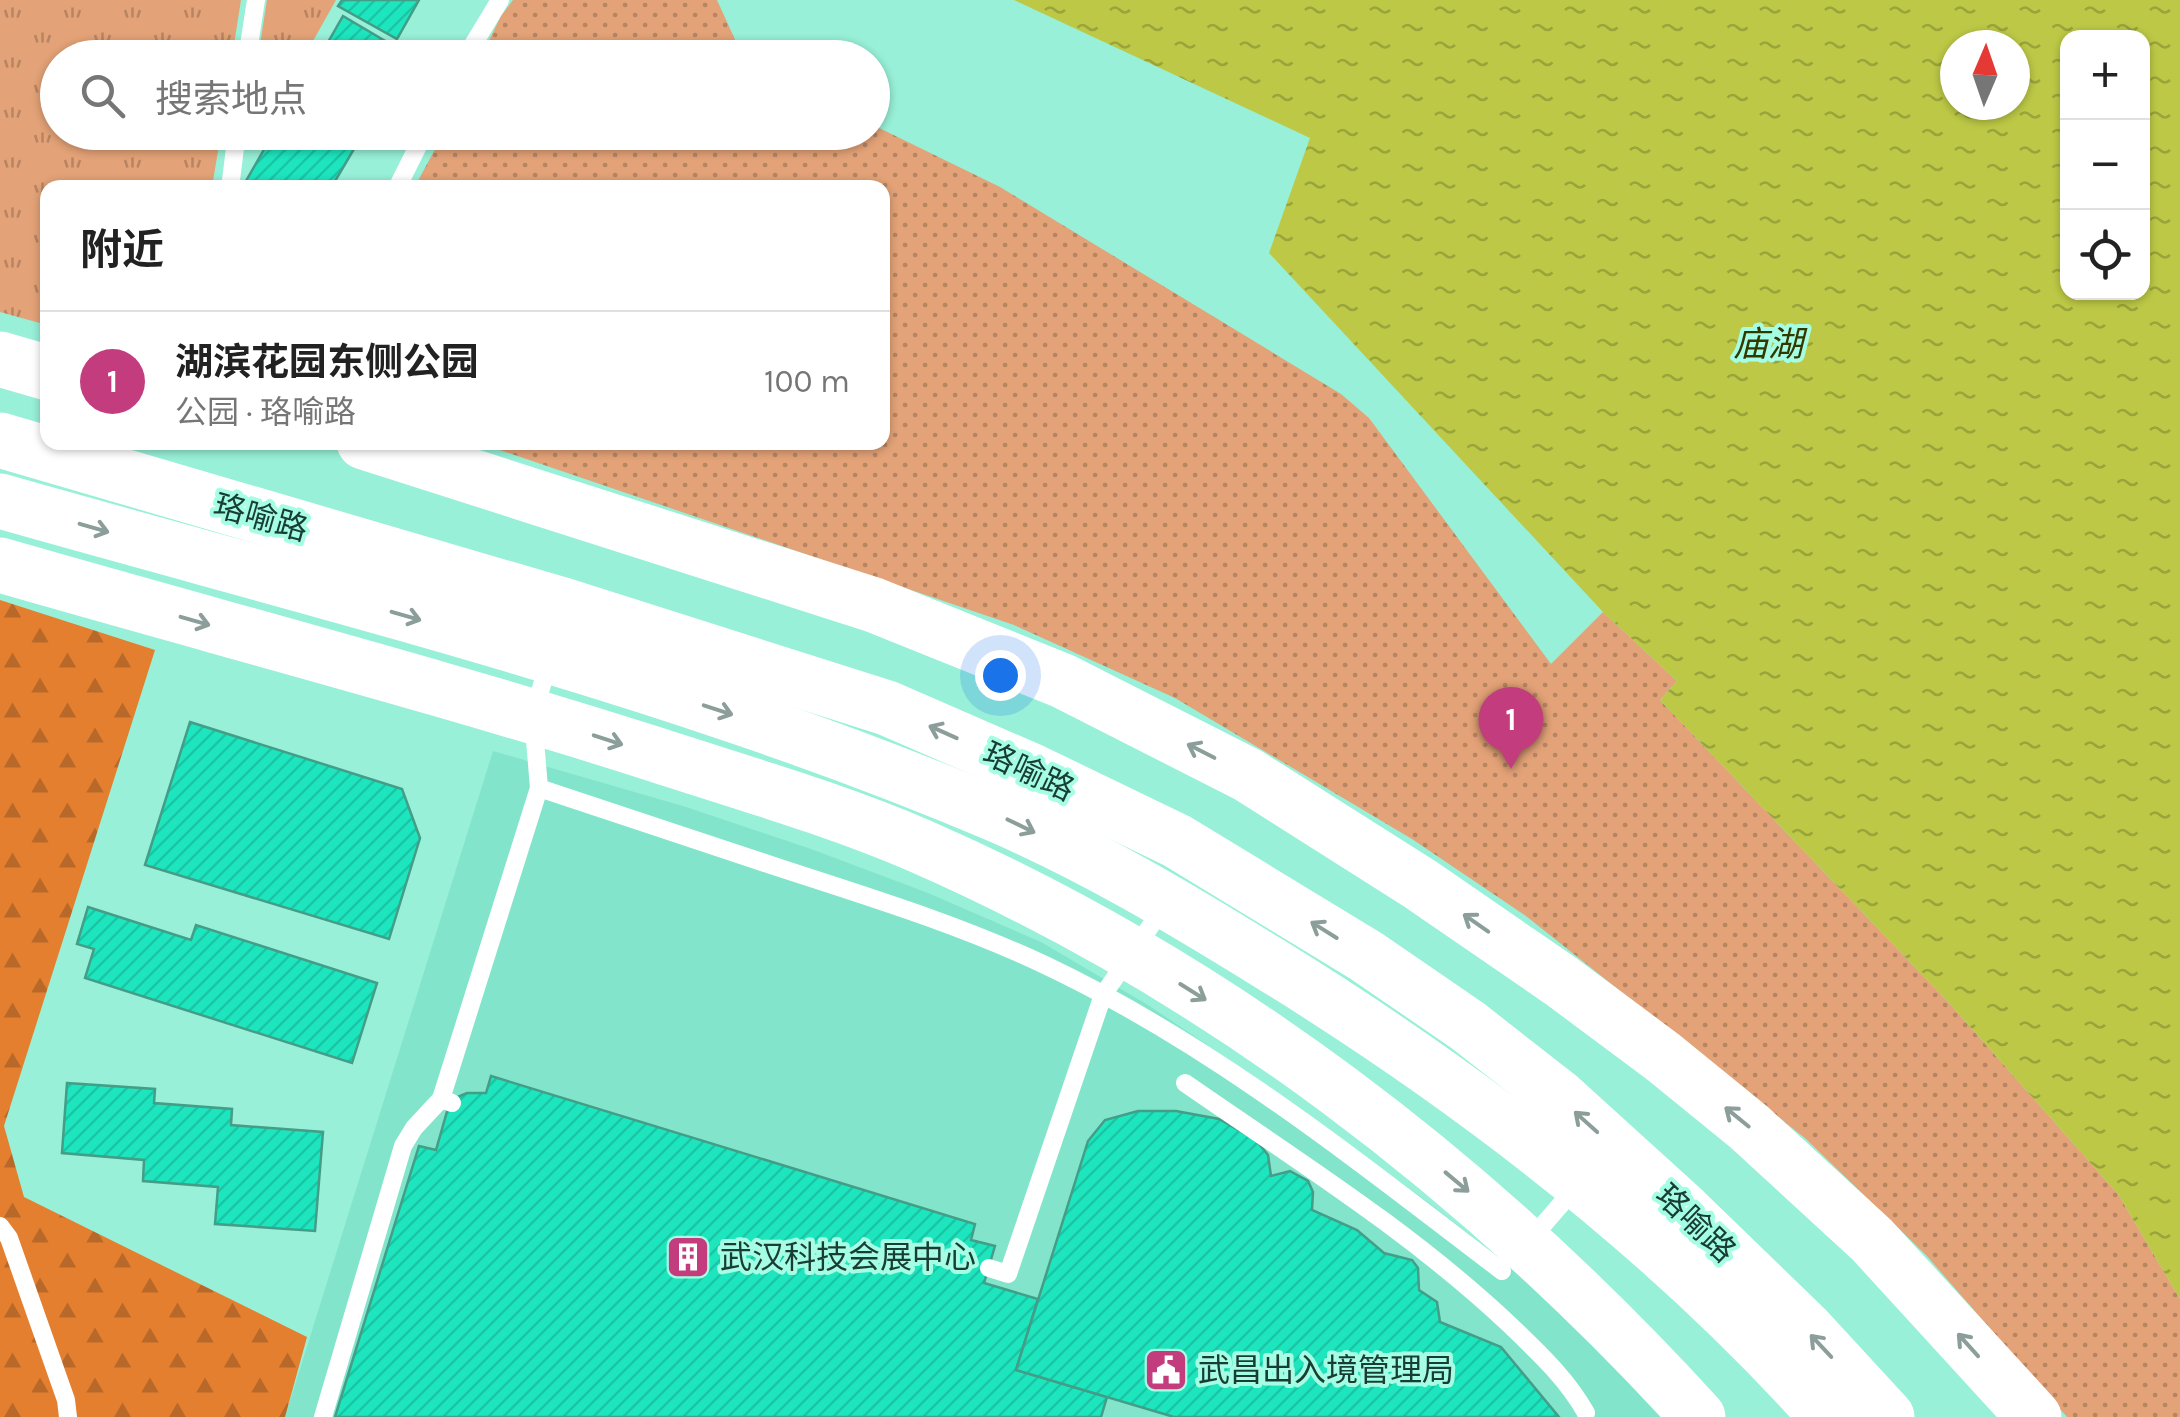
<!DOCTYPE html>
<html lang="zh">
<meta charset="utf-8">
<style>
:root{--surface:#fff;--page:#f2f2f2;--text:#222;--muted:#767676;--line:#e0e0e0;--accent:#c33d7e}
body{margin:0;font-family:Karla,"Noto Sans SC",sans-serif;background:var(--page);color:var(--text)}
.controls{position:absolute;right:30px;top:30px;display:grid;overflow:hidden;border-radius:20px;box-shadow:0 2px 8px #0004}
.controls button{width:90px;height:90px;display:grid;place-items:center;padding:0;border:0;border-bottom:2px solid var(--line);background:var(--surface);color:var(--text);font:50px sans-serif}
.compass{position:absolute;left:1940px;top:30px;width:90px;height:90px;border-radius:50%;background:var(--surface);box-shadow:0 2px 8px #0004;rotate:2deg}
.you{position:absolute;left:1000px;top:675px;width:35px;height:35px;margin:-25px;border:8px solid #fff;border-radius:50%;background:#1a73e8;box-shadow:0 0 0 15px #1a73e833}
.badge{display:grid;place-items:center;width:65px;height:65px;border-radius:50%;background:var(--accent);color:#fff;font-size:32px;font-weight:700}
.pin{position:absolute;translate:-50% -82px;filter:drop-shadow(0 2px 5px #0008)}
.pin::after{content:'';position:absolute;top:52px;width:35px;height:30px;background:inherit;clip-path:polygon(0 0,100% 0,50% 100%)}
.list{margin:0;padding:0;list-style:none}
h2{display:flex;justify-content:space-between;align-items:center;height:130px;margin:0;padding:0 40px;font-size:42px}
h2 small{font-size:32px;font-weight:400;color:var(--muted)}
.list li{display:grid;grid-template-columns:65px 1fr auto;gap:30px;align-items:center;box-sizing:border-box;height:140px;padding:0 40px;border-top:2px solid var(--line)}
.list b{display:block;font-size:38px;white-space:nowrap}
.list p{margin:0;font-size:32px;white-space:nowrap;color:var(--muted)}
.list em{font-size:32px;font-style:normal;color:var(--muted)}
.icon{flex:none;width:55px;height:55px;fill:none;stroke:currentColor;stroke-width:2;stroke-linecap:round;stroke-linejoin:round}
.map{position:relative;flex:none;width:2180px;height:1417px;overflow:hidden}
.search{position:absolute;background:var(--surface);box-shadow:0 2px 8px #0004;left:40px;top:40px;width:850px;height:110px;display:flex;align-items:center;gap:25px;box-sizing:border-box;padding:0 35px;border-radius:55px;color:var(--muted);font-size:38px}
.panel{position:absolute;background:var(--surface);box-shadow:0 2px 8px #0004;left:40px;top:180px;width:850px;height:270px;border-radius:20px}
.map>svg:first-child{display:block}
.built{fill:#82e5cb}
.grass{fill:url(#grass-tufts)}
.forest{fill:url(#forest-firs)}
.park{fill:url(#park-dots)}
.water{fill:url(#water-ripples);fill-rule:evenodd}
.building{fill:url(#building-hatch);stroke:#439d87;stroke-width:2.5}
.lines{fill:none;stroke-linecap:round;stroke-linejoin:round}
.service{stroke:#fff;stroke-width:18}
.primary{stroke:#fff;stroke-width:55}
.trunk{stroke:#fff;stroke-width:55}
.oneway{stroke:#8c9e9a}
.labels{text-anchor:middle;stroke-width:8;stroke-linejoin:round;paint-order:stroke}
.street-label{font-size:32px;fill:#183d34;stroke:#a5fde4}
.poi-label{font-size:32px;fill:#183d34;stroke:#a5fde4;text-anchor:start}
.water-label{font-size:35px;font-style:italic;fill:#333700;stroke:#a5fde4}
</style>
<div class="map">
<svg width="2180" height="1417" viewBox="0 0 2180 1417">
<defs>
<pattern id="grass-tufts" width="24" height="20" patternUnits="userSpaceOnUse" patternTransform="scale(2.5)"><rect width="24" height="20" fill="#e3a277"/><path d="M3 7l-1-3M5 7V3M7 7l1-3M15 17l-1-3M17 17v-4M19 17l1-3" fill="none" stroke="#b78562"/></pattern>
<pattern id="forest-firs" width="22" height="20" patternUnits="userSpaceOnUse" patternTransform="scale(2.5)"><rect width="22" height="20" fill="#e47f2f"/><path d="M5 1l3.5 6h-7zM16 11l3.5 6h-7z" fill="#b86929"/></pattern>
<pattern id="park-dots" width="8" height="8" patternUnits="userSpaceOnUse" patternTransform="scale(2.5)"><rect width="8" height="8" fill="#e3a277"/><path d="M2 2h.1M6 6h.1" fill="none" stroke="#b78562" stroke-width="1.8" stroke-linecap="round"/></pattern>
<pattern id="water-ripples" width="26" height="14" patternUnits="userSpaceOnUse" patternTransform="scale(2.5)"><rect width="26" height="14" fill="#bdc946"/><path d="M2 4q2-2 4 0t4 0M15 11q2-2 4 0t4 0" fill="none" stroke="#99a43b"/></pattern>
<pattern id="building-hatch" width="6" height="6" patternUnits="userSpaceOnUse" patternTransform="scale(2.5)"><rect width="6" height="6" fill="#1de6bf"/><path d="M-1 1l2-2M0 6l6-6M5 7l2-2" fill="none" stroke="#1ac6a5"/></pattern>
</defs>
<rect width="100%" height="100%" fill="#97f0d7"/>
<polygon class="built" points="493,751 686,807 811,849 928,893 1041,942 1148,1005 1293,1103 1429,1203 1551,1298 1667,1417 285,1417"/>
<g class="grass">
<polygon points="0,0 241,0 232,57 58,58 58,132 221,133 212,187 48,188 47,325 0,312"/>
<polygon points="267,0 336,0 304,57 258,57"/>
</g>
<polygon class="forest" points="0,600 155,650 4,1126 24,1197 307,1337 285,1417 0,1417"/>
<g class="park">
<polygon points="513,0 717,0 742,55 747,57 481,57 501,16"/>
<polygon points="873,125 1000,187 1341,394 1369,418 1551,664 1603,612 1677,681 1660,700 1950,1004 2118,1194 2180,1299 2180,1417 2067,1417 1926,1255 1806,1139 1526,916 1412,839 1175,698 1014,625 479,443 882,442 882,188 414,188 444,133 872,132"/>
</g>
<path class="water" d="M1014,0H2180V1299L2118,1194L1950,1004L1660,700L1677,681L1603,612L1269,253L1310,138ZM2068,38H2142V292H2068ZM1955,45H2015V105H1955Z"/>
<g class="building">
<polygon points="342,0 419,0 397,39 338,6"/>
<polygon points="343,16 409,55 408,58 319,58"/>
<polygon points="274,132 364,132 331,188 242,188"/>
<polygon points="190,722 402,789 420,838 389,939 145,865"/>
<polygon points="88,907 191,940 196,925 377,983 352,1063 85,978 94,949 77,944"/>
<polygon points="491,1076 975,1224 971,1240 995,1246 984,1283 1038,1299 1016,1370 1107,1397 1101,1417 335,1417 419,1146 436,1150 448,1108 455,1098 467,1093 486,1093"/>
<polygon points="67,1083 155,1089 154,1103 232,1109 231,1125 323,1132 315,1231 215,1224 218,1187 143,1181 144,1160 62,1153"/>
<polygon points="1138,1111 1176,1111 1219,1119 1256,1140 1268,1155 1271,1176 1290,1171 1308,1181 1313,1192 1312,1210 1357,1230 1384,1253 1412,1260 1418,1268 1419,1290 1437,1302 1440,1322 1501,1347 1559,1417 1174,1417 1016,1370 1088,1141 1105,1120"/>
</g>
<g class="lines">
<g class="service">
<polyline points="247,58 256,0"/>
<polyline points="465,58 500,0"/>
<polyline points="230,188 237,132"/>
<polyline points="397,188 425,132"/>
<path d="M539,788C620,815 702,842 783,869C872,898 960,925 1045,965C1212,1044 1356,1160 1502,1271"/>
<path d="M1185,1083C1296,1160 1413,1233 1511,1326C1539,1353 1567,1379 1586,1413"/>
<polyline points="452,1103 441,1099 539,788 533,716 548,664"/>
<polyline points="0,1226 9,1238 66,1400 68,1417"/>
<polyline points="1530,1240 1575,1188"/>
<polyline points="989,1268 1008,1274 1103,995 1165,905"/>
<polyline points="323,1417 403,1146 414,1128 441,1099"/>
</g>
<g class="primary">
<polyline points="0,359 48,373"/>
<polyline points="364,442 874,605 1063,681 1248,775 1420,884 1561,981 1663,1057 1749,1127 1872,1240 2034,1417"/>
<path d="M0,565C218,628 438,685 654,754C743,783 834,809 920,846C1219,977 1479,1177 1698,1417"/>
</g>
<g class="trunk">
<polyline points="0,440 566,606 887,708 1032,771 1177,841 1366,956 1468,1026 1560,1098 1679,1206 1805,1328 1887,1417"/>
<path d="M0,501C334,596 675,678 995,814C1091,855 1181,909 1270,964C1474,1090 1667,1238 1827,1417"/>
</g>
</g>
<defs><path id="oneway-shaft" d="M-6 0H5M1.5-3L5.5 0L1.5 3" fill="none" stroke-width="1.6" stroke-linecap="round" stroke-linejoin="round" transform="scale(2.5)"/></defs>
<g class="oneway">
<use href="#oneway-shaft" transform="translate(94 528) rotate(16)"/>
<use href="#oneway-shaft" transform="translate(406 616) rotate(16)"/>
<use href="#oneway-shaft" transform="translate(195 621) rotate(16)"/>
<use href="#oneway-shaft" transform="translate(718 710) rotate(18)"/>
<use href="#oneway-shaft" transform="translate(943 732) rotate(-156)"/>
<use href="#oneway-shaft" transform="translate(608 740) rotate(18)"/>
<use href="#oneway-shaft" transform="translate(1201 751) rotate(-153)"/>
<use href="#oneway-shaft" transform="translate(1021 826) rotate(26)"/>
<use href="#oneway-shaft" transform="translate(1476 923) rotate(-145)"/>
<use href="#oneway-shaft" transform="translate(1324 930) rotate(-148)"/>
<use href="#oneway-shaft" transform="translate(1193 992) rotate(32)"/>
<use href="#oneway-shaft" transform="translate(1737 1117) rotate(-141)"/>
<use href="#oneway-shaft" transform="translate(1586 1122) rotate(-138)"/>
<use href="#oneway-shaft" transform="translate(1457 1182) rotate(40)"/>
<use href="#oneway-shaft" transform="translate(1968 1345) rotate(-132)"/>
<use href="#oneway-shaft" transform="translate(1821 1346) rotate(-133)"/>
</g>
<defs>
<g id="building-square" transform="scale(2.25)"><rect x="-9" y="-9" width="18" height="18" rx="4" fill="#c33d7e" stroke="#a5fde4"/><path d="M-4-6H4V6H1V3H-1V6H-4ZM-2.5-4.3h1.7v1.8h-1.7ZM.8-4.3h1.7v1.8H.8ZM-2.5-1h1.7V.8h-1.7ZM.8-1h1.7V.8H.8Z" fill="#fff"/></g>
<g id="civic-square" transform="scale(2.25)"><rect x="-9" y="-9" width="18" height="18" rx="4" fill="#c33d7e" stroke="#a5fde4"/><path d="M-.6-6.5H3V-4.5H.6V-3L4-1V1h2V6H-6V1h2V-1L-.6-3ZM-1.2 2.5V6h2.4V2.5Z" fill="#fff"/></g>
</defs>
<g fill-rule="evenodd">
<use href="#building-square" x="688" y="1257"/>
<use href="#civic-square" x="1166" y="1370"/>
</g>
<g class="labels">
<g class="street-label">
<text transform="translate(261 517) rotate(16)" y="11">珞喻路</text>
<text transform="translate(1029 771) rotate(25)" y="11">珞喻路</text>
<text transform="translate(1696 1223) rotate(44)" y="11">珞喻路</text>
</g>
<g class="poi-label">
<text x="720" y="1268">武汉科技会展中心</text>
<text x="1198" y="1381">武昌出入境管理局</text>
</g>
<g class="water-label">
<text x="1768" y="356">庙湖</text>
</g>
</g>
</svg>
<div class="controls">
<button>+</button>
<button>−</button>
<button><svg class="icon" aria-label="locate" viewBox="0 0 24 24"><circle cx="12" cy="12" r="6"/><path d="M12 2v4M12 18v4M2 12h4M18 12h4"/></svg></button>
</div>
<svg class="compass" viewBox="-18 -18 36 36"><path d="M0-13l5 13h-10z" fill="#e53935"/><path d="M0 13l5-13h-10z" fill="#767676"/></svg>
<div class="you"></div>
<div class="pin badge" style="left:1511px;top:769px">1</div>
<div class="search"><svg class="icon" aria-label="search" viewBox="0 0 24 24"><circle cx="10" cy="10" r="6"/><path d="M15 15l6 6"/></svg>搜索地点</div>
<section class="panel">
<h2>附近<small></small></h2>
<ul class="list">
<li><span class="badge">1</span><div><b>湖滨花园东侧公园</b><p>公园 · 珞喻路</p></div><em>100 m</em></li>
</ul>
</section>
</div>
